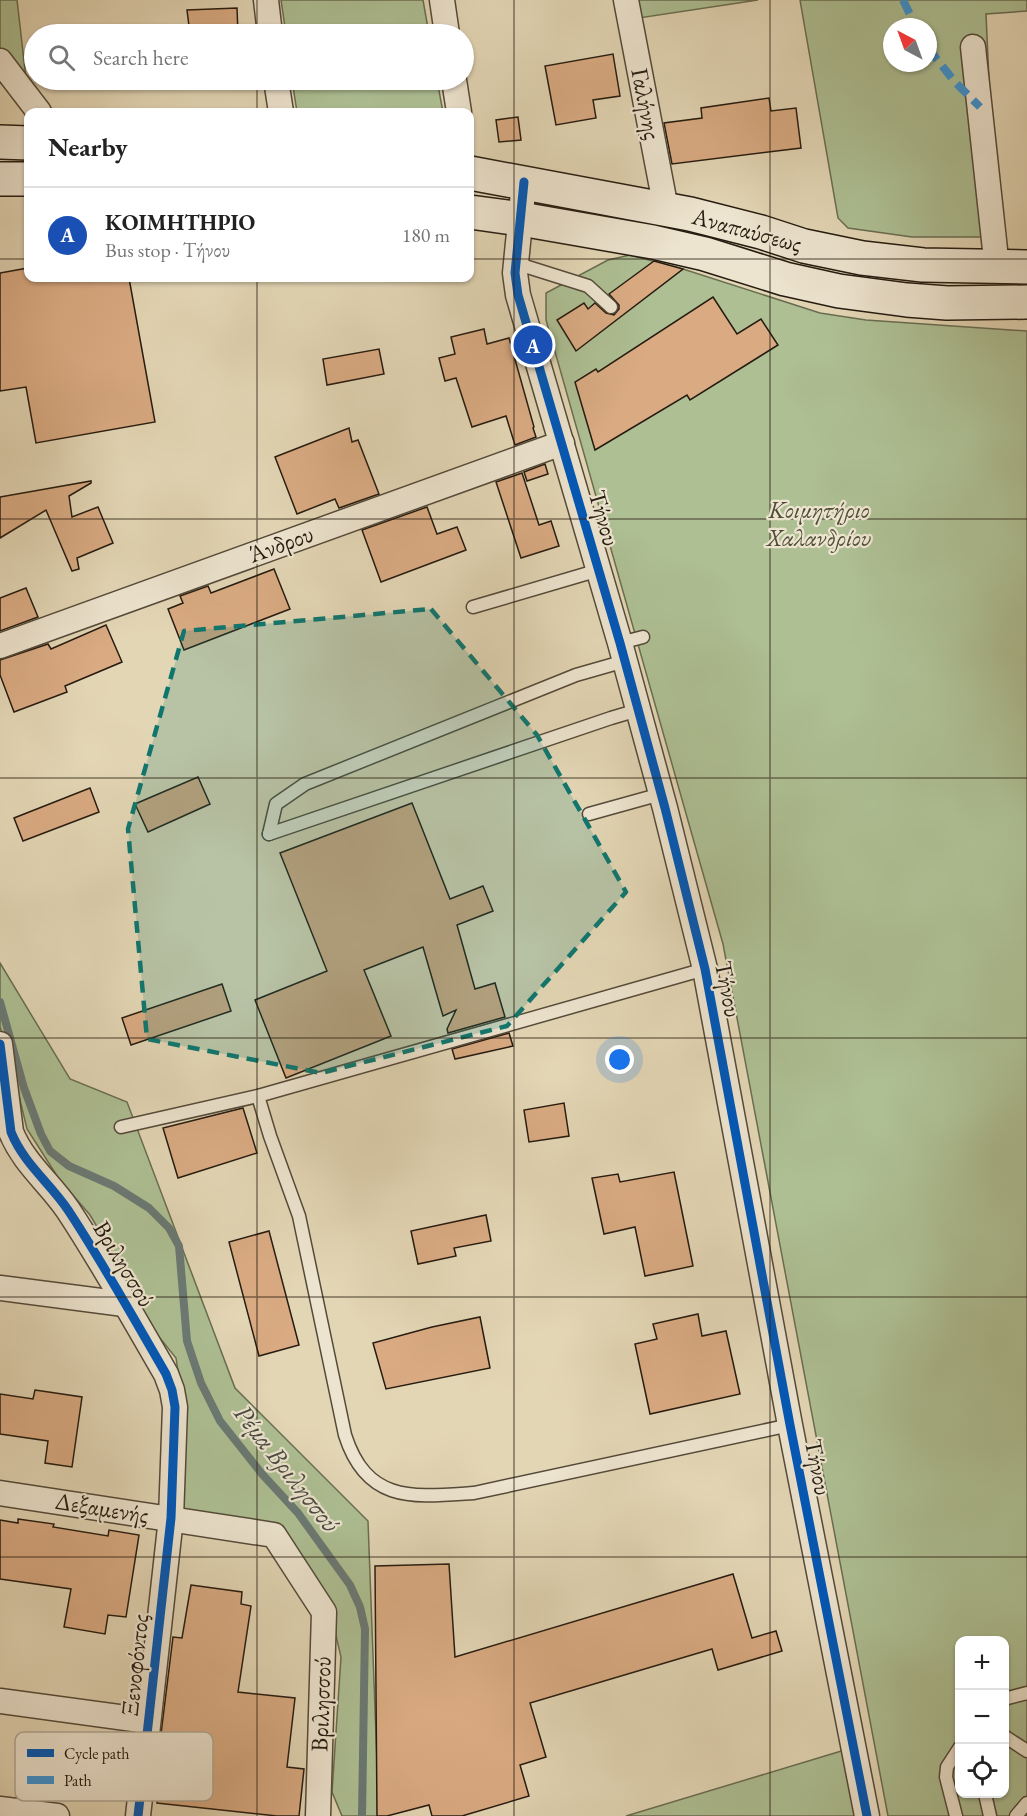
<!DOCTYPE html>
<meta charset="utf-8">
<style>
:root{--surface:#fff;--page:#f6f6f6;--text:#222;--muted:#767676;--line:#e0e0e0;--accent:#7c3aed}
body{margin:0;font-family:"EB Garamond",serif;background:var(--page);color:var(--text)}
.controls{position:absolute;right:18px;bottom:18px;display:grid;overflow:hidden;border-radius:12px;box-shadow:0 2px 4px #0004}
.controls button{width:54px;height:54px;display:grid;place-items:center;padding:0;border:0;border-bottom:2px solid var(--line);background:var(--surface);color:var(--text);font:30px sans-serif}
.compass{position:absolute;left:883px;top:18px;width:54px;height:54px;border-radius:50%;background:var(--surface);box-shadow:0 2px 4px #0004;rotate:319deg}
.you{position:absolute;left:620px;top:1060px;width:21px;height:21px;margin:-15px;border:4px solid #fff;border-radius:50%;background:#1a73e8;box-shadow:0 0 0 9px #1a73e833}
.badge{display:grid;place-items:center;width:39px;height:39px;border-radius:50%;background:var(--accent);color:#fff;font-size:20px;font-weight:700}
.pin{position:absolute;translate:-50% -50%;border:3px solid #fff;box-shadow:0 2px 6px #0006}
.list{margin:0;padding:0;list-style:none}
h2{display:flex;justify-content:space-between;align-items:center;height:78px;margin:0;padding:0 24px;font-size:26px}
h2 small{font-size:20px;font-weight:400;color:var(--muted)}
.list li{display:grid;grid-template-columns:39px 1fr auto;gap:18px;align-items:center;box-sizing:border-box;height:96px;padding:0 24px;border-top:2px solid var(--line)}
.list b{display:block;font-size:22px;white-space:nowrap}
.list p{margin:0;font-size:20px;white-space:nowrap;color:var(--muted)}
.list em{font-size:20px;font-style:normal;color:var(--muted)}
.icon{flex:none;width:33px;height:33px;fill:none;stroke:currentColor;stroke-width:2;stroke-linecap:round;stroke-linejoin:round}
.map{position:relative;flex:none;width:1027px;height:1816px;overflow:hidden}
.search{position:absolute;background:var(--surface);box-shadow:0 2px 4px #0004;left:24px;top:24px;width:450px;height:66px;display:flex;align-items:center;gap:15px;box-sizing:border-box;padding:0 21px;border-radius:33px;color:var(--muted);font-size:22px}
.panel{position:absolute;background:var(--surface);box-shadow:0 2px 4px #0004;left:24px;top:108px;width:450px;height:174px;border-radius:12px}
.map>svg:first-child{display:block}
.green{fill:#adbf93;stroke:#696d52;stroke-width:1.5;fill-rule:evenodd}
.lines{fill:none;stroke-linecap:round;stroke-linejoin:round}
.stream{stroke:#6a7974;stroke-width:8}
.building{fill:#daab83;stroke:#251b10;stroke-width:1.5}
.lane-casing{stroke:#544a39;stroke-width:15}
.street-casing{stroke:#544a39;stroke-width:27}
.secondary-casing{stroke:#251b10;stroke-width:36}
.lane{stroke:#ede4cf;stroke-width:12}
.street{stroke:#ede4cf;stroke-width:24}
.secondary{stroke:#ede4cf;stroke-width:33}
.quiet{stroke:#3b94d3;stroke-width:8;stroke-dasharray:15 8;stroke-linecap:butt}
.cycleway-casing{stroke:#ede4cf;stroke-width:13}
.cycleway{stroke:#0057b8;stroke-width:9}
.marked{fill:#0f766e;fill-opacity:0.2;stroke:#0f766e;stroke-width:4.5;stroke-dasharray:12 8;stroke-linejoin:round}
.grid{fill:none;stroke:#251b10;stroke-width:1.5;stroke-opacity:0.55}
.labels{text-anchor:middle;stroke-width:4.5;stroke-linejoin:round;paint-order:stroke}
.street-label{font-size:24px;fill:#251b10;stroke:#ede4cf}
.park-label{font-size:24px;font-style:italic;fill:#4e4c37;stroke:#ede4cf}
.water-label{font-size:26px;font-style:italic;fill:#484a42;stroke:#ede4cf}
.key{fill:#ede4cf;stroke:#b1a896;stroke-width:1.5}
.key-label{font-size:16px;fill:#251b10}
</style>
<div class="map">
<svg width="1027" height="1816" viewBox="0 0 1027 1816">
<rect width="100%" height="100%" fill="#e3d6b5"/>
<filter id="stains"><feTurbulence type="fractalNoise" baseFrequency=".00333" numOctaves="4"/><feColorMatrix values="0 0 0 0 .2 0 0 0 0 .09 0 0 0 0 .02 0 0 0 .5 -.17"/></filter>
<radialGradient id="worn" r=".72"><stop offset=".6" stop-color="#630" stop-opacity="0"/><stop offset="1" stop-color="#630" stop-opacity=".3"/></radialGradient>
<g class="green">
<polygon points="0,0 17,0 27,87 0,56"/>
<polygon points="281,0 423,0 429,34 286,34"/>
<polygon points="636,0 758,0 639,18"/>
<path d="M800,0H1027V11L986,14L996,237H912L848,228L838,218ZM892,27H928V63H892Z"/>
<polygon points="292,80 437,80 443,112 297,112"/>
<path d="M630,255L683,269L820,313L866,320L1027,331V1816H888L723,944L546,320V293L608,260ZM960,1640H1004V1794H960Z"/>
<polygon points="0,963 70,1079 127,1102 235,1388 368,1521 379,1816 342,1816 332,1792 341,1657 327,1597 275,1534 182,1512 185,1418 176,1358 131,1302 118,1262 90,1215 59,1179 27,1129 7,1046 0,1027"/>
<polygon points="848,1749 858,1816 626,1816"/>
</g>
<g class="lines">
<polyline class="stream" points="0,1002 24,1088 41,1134 50,1151 69,1166 114,1186 149,1208 169,1228 179,1246 187,1341 201,1383 220,1421 262,1474 298,1513 350,1585 360,1607 365,1629 362,1816"/>
</g>
<g class="building">
<polygon points="237,8 238,34 190,34 187,10"/>
<polygon points="613,54 620,96 593,100 596,118 556,125 545,66"/>
<polygon points="769,98 771,111 796,108 801,148 672,164 664,123 702,118 701,108"/>
<polygon points="518,117 521,140 499,142 496,120"/>
<polygon points="654,261 683,269 576,351 557,320 584,303 588,309 595,303 606,313 614,315 619,309 619,305 609,294"/>
<polygon points="28,268 28,278 129,278 155,422 36,443 26,387 0,391 0,273"/>
<polygon points="713,297 737,334 761,319 778,345 690,400 687,395 595,450 575,382 596,369 598,372"/>
<polygon points="484,329 487,344 509,338 534,427 533,428 536,437 515,445 506,416 472,427 456,378 445,381 439,358 455,354 451,337"/>
<polygon points="379,349 384,374 327,385 323,359"/>
<polygon points="349,428 352,442 358,440 379,494 339,508 335,499 297,514 275,457"/>
<polygon points="545,464 548,474 527,481 524,472"/>
<polygon points="522,473 539,525 551,521 559,546 521,558 496,482"/>
<polygon points="91,481 91,483 69,496 72,517 98,507 113,543 77,558 79,569 72,571 46,510 0,538 0,497"/>
<polygon points="427,507 437,534 457,527 466,550 381,582 362,530"/>
<polygon points="274,569 290,609 184,650 168,609 183,603 180,596 208,586 211,593"/>
<polygon points="26,588 38,617 0,631 0,598"/>
<polygon points="106,625 122,662 65,686 67,692 14,712 0,675 0,660 48,644 51,649"/>
<polygon points="198,777 210,804 148,832 135,804"/>
<polygon points="90,788 99,812 23,841 14,818"/>
<polygon points="412,803 450,899 483,886 493,911 457,925 475,989 495,983 505,1017 448,1033 447,1029 456,1010 443,1016 423,947 364,970 391,1036 286,1078 255,1000 327,971 280,853"/>
<polygon points="222,984 231,1011 131,1045 122,1018"/>
<polygon points="509,1033 513,1046 455,1059 452,1049"/>
<polygon points="564,1103 569,1136 529,1142 524,1110"/>
<polygon points="243,1108 257,1153 178,1178 163,1128"/>
<polygon points="674,1172 693,1266 645,1276 635,1227 604,1234 592,1178 618,1174 620,1182"/>
<polygon points="486,1215 491,1241 454,1248 456,1256 418,1264 411,1231"/>
<polygon points="269,1231 299,1345 259,1356 229,1242"/>
<polygon points="698,1314 702,1336 726,1331 740,1394 650,1414 635,1344 657,1339 653,1324"/>
<polygon points="480,1317 490,1368 386,1389 373,1343 432,1327"/>
<polygon points="35,1390 82,1397 72,1467 45,1463 48,1441 0,1434 0,1394 33,1399"/>
<polygon points="18,1519 54,1524 53,1527 108,1536 109,1530 139,1535 126,1617 108,1615 105,1634 64,1627 71,1589 0,1579 0,1520 18,1523"/>
<polygon points="449,1564 455,1657 733,1574 752,1638 776,1631 782,1651 718,1670 712,1649 530,1703 546,1757 520,1765 529,1796 462,1816 432,1816 429,1805 387,1816 377,1816 375,1566"/>
<polygon points="191,1585 242,1592 241,1604 251,1606 238,1692 295,1698 287,1767 304,1769 299,1816 277,1816 157,1803 166,1735 161,1734 173,1637 182,1638"/>
</g>
<g class="lines">
<g class="lane-casing">
<g id="lane">
<polyline points="515,263 588,286 611,307"/>
<polyline points="473,607 599,570"/>
<polyline points="620,643 643,637"/>
<polyline points="589,814 661,794"/>
<polyline points="269,834 276,804 305,784 576,675 625,661"/>
<polyline points="269,834 611,718 638,710"/>
<path d="M258,1096L270,1136L299,1216L345,1435C367,1504 414,1497 474,1493L790,1425"/>
<polyline points="121,1127 258,1096 705,969"/>
<polyline points="1004,1699 1027,1693"/>
<polyline points="1004,1736 1027,1751"/>
<polyline points="985,1794 990,1816"/>
<polyline points="956,1816 946,1777 947,1767 960,1747"/>
<polyline points="1016,1816 1027,1803"/>
</g>
</g>
<g class="street-casing">
<g id="street">
<polyline points="266,0 270,34"/>
<polyline points="442,0 447,34"/>
<polyline points="626,0 666,209"/>
<polyline points="973,47 997,268"/>
<polyline points="0,61 39,112"/>
<polyline points="276,80 281,112"/>
<polyline points="454,80 459,112"/>
<polyline points="524,182 515,273 518,295 620,643 665,808 705,969 790,1425 867,1816"/>
<polyline points="0,646 562,443"/>
<path d="M0,1044L11,1132C24,1164 50,1183 68,1210C103,1263 134,1319 166,1374L172,1390L175,1407L171,1518L138,1816"/>
<polyline points="0,1288 124,1304"/>
<polyline points="0,1493 274,1535 324,1612 318,1816"/>
<polyline points="0,1701 148,1721"/>
<polyline points="0,1809 57,1816"/>
</g>
</g>
<g class="secondary-casing">
<g id="secondary">
<polyline points="0,142 28,143"/>
<polyline points="470,173 690,214 761,232 804,246 862,258 923,265 1027,267"/>
<polyline points="0,179 28,179"/>
<polyline points="470,212 521,219 653,242 705,254 785,279 839,291 907,300 947,303 1027,302"/>
</g>
</g>
<use href="#lane" class="lane"/>
<use href="#street" class="street"/>
<use href="#secondary" class="secondary"/>
<g class="quiet">
<polyline points="903,0 916,27"/>
<polyline points="928,48 954,81 980,107"/>
</g>
<g class="cycleway-casing">
<g id="cycleway">
<polyline points="524,182 515,273 518,295 620,643 665,808 705,969 790,1425 867,1816"/>
<path d="M0,1044L11,1132C24,1164 50,1183 68,1210C103,1263 134,1319 166,1374L172,1390L175,1407L171,1518L138,1816"/>
</g>
</g>
<use href="#cycleway" class="cycleway"/>
</g>
<path class="marked" d="M431,609L537,735L626,892L507,1026L321,1073L147,1039L128,829L184,631Z"/>
<path class="grid" d="M257,0V34M514,0V1816M770,0V1816M257,80V112M0,259H28M470,259H1027M257,278V1816M0,519H1027M0,778H1027M0,1038H1027M0,1297H1027M0,1557H1027"/>
<g class="labels">
<g class="street-label">
<text transform="translate(646 104) rotate(79)" y="8">Γαλήνης</text>
<text transform="translate(747 230) rotate(15)" y="8">Αναπαύσεως</text>
<text transform="translate(604 518) rotate(74)" y="8">Τήνου</text>
<text transform="translate(281 544) rotate(-20)" y="8">Άνδρου</text>
<text transform="translate(728 989) rotate(79)" y="8">Τήνου</text>
<text transform="translate(124 1264) rotate(59)" y="8">Βριλησσού</text>
<text transform="translate(818 1467) rotate(79)" y="8">Τήνου</text>
<text transform="translate(102 1508) rotate(9)" y="8">Δεξαμενής</text>
<text transform="translate(135 1665) rotate(-84)" y="8">Ξενοφόντος</text>
<text transform="translate(321 1704) rotate(-88)" y="8">Βριλησσού</text>
</g>
<g class="park-label">
<text x="819" y="518">Κοιμητήριο<tspan x="819" dy="28">Χαλανδρίου</tspan></text>
</g>
<g class="water-label">
<text transform="translate(287 1468) rotate(52)" y="9">Ρέμα Βριλησσού</text>
</g>
</g>
<rect x="15" y="1732" width="198" height="69" rx="9" class="key"/>
<rect x="27" y="1749" width="27" height="8" fill="#0057b8"/>
<rect x="27" y="1776" width="27" height="8" fill="#3b94d3"/>
<g class="key-label">
<text x="64" y="1759">Cycle path</text>
<text x="64" y="1786">Path</text>
</g>
<rect width="100%" height="100%" filter="url(#stains)"/>
<rect width="100%" height="100%" fill="url(#worn)"/>
</svg>
<div class="controls">
<button>+</button>
<button>−</button>
<button><svg class="icon" aria-label="locate" viewBox="0 0 24 24"><circle cx="12" cy="12" r="6"/><path d="M12 2v4M12 18v4M2 12h4M18 12h4"/></svg></button>
</div>
<svg class="compass" viewBox="-18 -18 36 36"><path d="M0-13l5 13h-10z" fill="#e53935"/><path d="M0 13l5-13h-10z" fill="#767676"/></svg>
<div class="you"></div>
<div class="pin badge" style="left:533px;top:345px;background:#1a4fb4">A</div>
<div class="search"><svg class="icon" aria-label="search" viewBox="0 0 24 24"><circle cx="10" cy="10" r="6"/><path d="M15 15l6 6"/></svg>Search here</div>
<section class="panel">
<h2>Nearby<small></small></h2>
<ul class="list">
<li><span class="badge" style="background:#1a4fb4">A</span><div><b>ΚΟΙΜΗΤΗΡΙΟ</b><p>Bus stop · Τήνου</p></div><em>180 m</em></li>
</ul>
</section>
</div>
